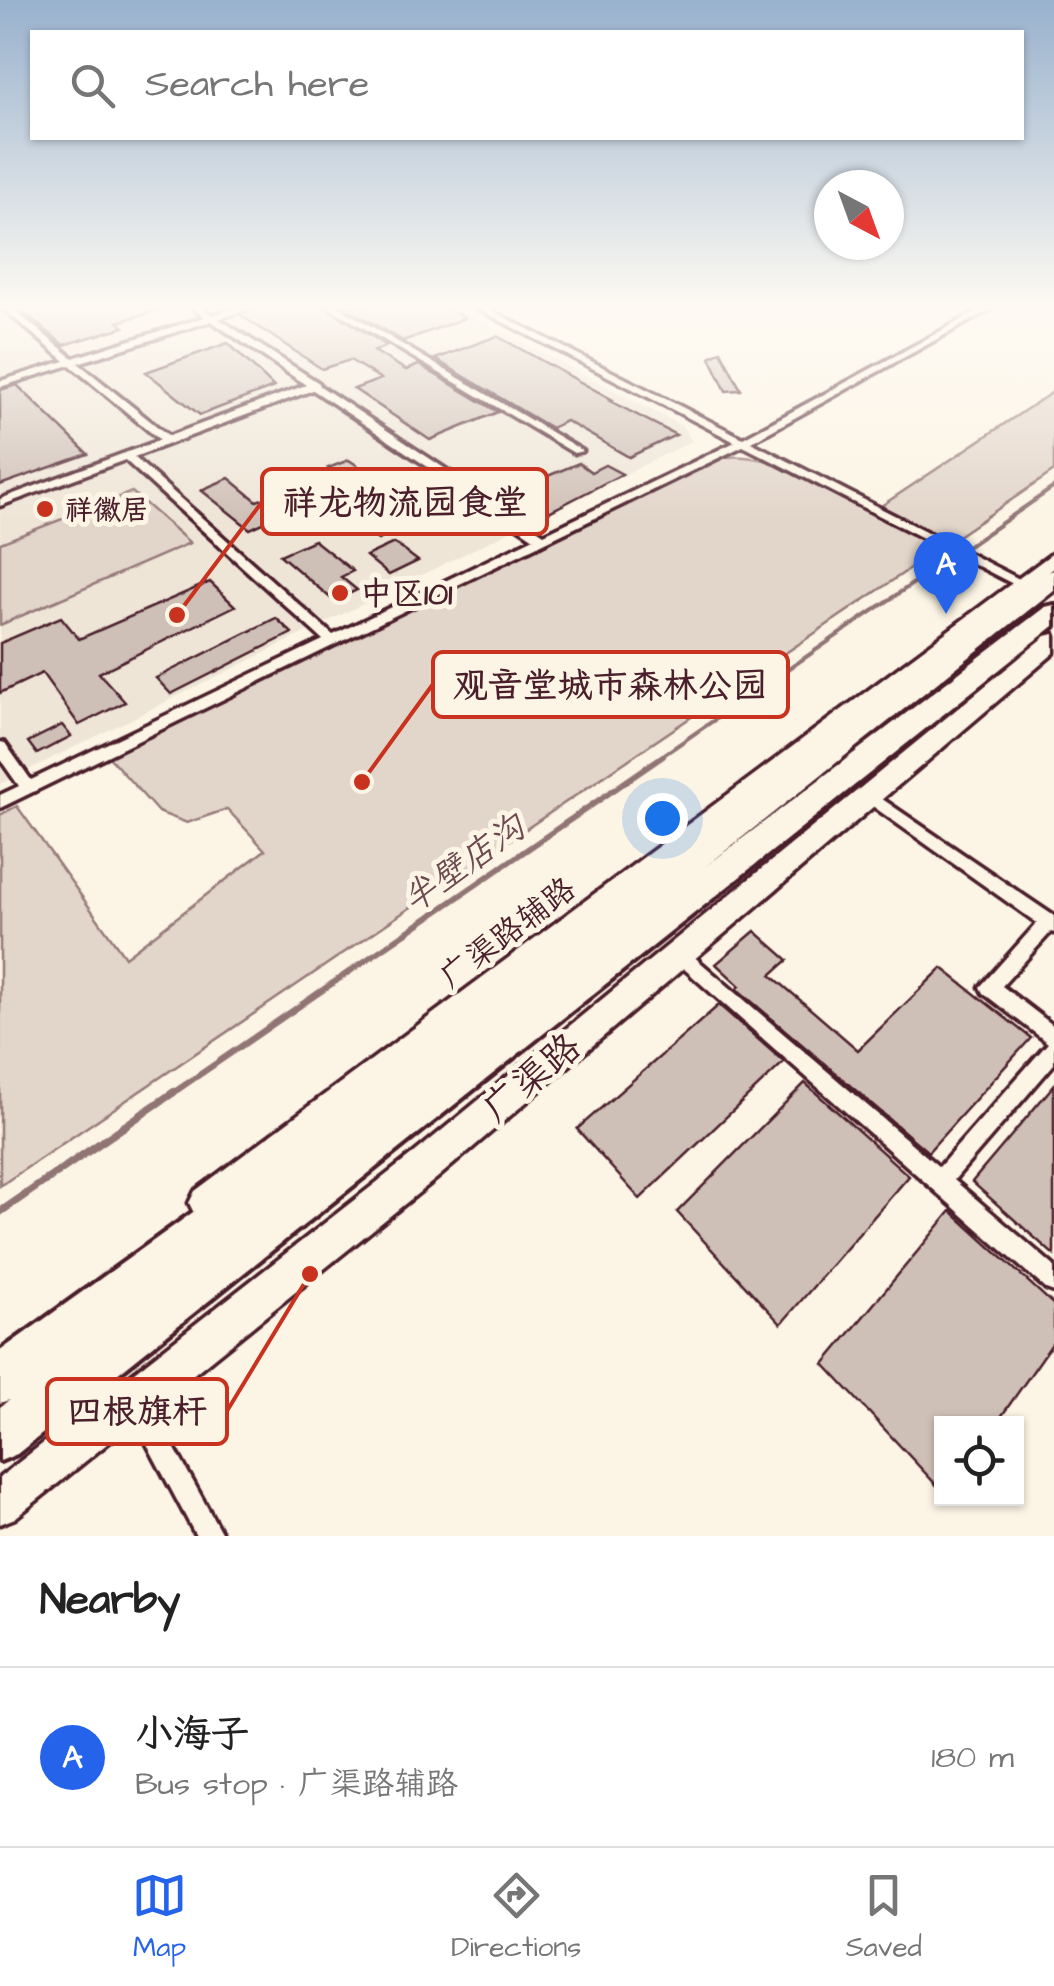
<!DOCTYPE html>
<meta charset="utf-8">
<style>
:root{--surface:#fff;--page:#f6f6f6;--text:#222;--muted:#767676;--line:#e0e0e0;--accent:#2563eb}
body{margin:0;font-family:"Architects Daughter","LXGW WenKai TC",sans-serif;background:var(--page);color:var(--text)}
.controls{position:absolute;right:30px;bottom:30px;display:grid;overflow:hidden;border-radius:0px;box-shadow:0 2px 8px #0004}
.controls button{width:90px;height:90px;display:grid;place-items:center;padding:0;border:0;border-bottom:2px solid var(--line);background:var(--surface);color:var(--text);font:50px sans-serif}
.compass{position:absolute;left:814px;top:170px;width:90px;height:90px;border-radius:50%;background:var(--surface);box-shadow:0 2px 8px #0004;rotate:139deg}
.you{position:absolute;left:662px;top:818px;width:35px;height:35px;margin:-25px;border:8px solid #fff;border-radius:50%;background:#1a73e8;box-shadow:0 0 0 15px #1a73e833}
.badge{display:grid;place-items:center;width:65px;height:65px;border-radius:50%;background:var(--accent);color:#fff;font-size:32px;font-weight:700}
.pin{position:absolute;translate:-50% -82px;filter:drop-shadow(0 2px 5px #0008)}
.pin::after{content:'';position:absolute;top:52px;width:35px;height:30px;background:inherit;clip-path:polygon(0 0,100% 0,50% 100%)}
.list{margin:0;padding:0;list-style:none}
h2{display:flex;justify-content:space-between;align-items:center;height:130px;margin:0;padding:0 40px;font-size:42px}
h2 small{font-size:32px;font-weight:400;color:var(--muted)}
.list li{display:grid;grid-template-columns:65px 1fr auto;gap:30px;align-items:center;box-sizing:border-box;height:180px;padding:0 40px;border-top:2px solid var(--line)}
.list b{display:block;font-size:38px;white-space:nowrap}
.list p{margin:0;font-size:32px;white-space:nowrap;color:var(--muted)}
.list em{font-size:32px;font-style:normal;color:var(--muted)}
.icon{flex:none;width:55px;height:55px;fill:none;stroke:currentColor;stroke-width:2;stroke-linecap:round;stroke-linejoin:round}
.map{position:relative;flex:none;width:1054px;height:1536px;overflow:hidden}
.search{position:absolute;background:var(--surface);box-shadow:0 2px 8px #0004;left:30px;right:30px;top:30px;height:110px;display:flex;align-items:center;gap:25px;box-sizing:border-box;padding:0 35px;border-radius:0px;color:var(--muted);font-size:38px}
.sheet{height:310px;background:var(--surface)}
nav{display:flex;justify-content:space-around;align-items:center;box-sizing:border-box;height:140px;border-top:2px solid var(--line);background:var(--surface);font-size:28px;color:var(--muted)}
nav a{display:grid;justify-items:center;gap:5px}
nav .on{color:var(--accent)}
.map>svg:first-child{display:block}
.built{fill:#eee5d7}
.green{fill:#e2d5ca;stroke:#967a7a;stroke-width:2.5}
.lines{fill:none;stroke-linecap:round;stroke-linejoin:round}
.stream-far2{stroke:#917474;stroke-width:4}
.stream-far1{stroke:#917474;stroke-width:6}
.stream{stroke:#917474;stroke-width:8}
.building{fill:#cfc0b7;stroke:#4a1f2b;stroke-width:2.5}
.street-casing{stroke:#4a1f2b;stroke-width:7}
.primary-casing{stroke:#4a1f2b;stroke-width:7}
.highway-casing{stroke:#4a1f2b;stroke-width:8}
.street{fill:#fcf5e5;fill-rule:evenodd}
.primary{fill:#fcf5e5;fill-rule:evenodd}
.highway{fill:#fcf5e5;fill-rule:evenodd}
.poi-dot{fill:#c8321e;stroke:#fcf5e5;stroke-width:4}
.labels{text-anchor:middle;stroke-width:10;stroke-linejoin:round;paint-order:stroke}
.far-poi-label{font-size:28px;font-weight:bold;fill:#4a1f2b;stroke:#fcf5e5;text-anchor:start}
.poi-label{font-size:32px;font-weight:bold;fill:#4a1f2b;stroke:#fcf5e5;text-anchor:start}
.street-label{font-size:32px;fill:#4a1f2b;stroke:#fcf5e5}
.water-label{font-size:35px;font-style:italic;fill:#6d4950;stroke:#fcf5e5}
.near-street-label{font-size:38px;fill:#4a1f2b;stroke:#fcf5e5}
.leader{fill:none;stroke:#c8321e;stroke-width:4}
.callout-dot{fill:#c8321e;stroke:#fcf5e5;stroke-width:4}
.callout{fill:#fcf5e5;stroke:#c8321e;stroke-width:4}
.callout-label{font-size:35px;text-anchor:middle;font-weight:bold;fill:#4a1f2b}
</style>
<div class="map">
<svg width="1054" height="1536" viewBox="0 0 1054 1536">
<rect width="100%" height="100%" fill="#fcf5e5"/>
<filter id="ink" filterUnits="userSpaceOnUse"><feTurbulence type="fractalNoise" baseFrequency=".01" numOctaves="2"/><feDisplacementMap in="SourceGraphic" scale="20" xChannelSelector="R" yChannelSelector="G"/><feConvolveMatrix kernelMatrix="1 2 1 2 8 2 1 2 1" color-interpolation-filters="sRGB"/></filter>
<g filter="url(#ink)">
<polygon class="built" points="0,306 453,306 682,426 692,441 0,784"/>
<g class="green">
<path d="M1054,391V471L0,1186V815L17,806L125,957L265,850L227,809L187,823L158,812L109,757L718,458C774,448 824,487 872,512Z"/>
<polygon points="132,492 190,543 0,625 0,543"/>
</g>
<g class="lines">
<g class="stream-far2">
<polyline points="967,547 1054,487"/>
<polyline points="659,758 953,556"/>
</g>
<polyline class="stream-far1" points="170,1095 663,756"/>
<polyline class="stream" points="0,1212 174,1092"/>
</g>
<g class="building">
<polygon points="16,306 161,306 161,309 118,322 124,327 64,345"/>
<polygon points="258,306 324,306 387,346 374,351 406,370 419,365 498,412 430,440 354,389 381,379 350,360 322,369 240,315"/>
<polygon points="344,306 442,306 465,318 403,341"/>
<polygon points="497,336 613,400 610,401 676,435 629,457 566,421 551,428 435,359"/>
<polygon points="228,343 274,387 200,415 146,372"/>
<polygon points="721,351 741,390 726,391 710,357"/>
<polygon points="17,385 88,454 0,485 0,390"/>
<polygon points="349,460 372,475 350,485 328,468"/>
<polygon points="579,463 591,472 605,465 622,474 545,514 509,492"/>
<polygon points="229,478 257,501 262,499 281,515 250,529 201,490"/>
<polygon points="426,490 450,506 378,540 355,522"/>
<polygon points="314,540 353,571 341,577 357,590 334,601 280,555"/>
<polygon points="394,543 418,561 389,575 366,556"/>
<polygon points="210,582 235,606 99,673 125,702 79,725 42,673 0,693 0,643 61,617 79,639"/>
<polygon points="276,618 292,633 171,694 156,678"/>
<polygon points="62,725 71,736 37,754 28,742"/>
<polygon points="755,931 788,960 771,975 858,1050 942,968 1031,1038 928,1152 737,989 740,986 716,964"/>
<polygon points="719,1005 784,1062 640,1199 577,1129"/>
<polygon points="805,1083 909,1176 781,1324 677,1212"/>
<polygon points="1054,1085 1054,1255 972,1182"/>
<polygon points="951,1211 1054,1305 1054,1341 996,1424 942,1424 942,1491 824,1364"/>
</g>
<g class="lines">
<g class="street-casing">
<g id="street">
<path d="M0,306H9L73,358L205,317L190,306H199L213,315L242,306H254L219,319L319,383L320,386L544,534L735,442L472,306H482L743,438L987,306H997L751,442L1027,583L1021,587L1017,586L743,446L0,808V795L19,786L0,759V742L5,743L31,780L323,640L125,460L0,506V499L160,440L70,365L0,387V381L65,361ZM211,321L306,385L169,436L78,363ZM313,390L534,538L333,635L134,457Z"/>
<polygon points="327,306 337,306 583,451 574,453"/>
<polygon points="869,790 1054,916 1054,933 1051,932 1002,986 1054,1026 1054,1064 954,1180 1054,1266 1054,1292 1046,1289 673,959 670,954 673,949 679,946 685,949 939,1167 1048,1043 983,993 980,987 1037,923 864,800 861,796 864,792"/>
<polygon points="134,1385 142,1389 223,1536 196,1536 122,1397 126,1389"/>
</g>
</g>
<g class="primary-casing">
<g id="primary">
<polygon points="1054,552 1054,568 219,1215 207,1221 195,1215 189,1203 195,1191"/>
<polygon points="1054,634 1054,653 437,1178 15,1518 0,1524 0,1477 413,1154 1046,636"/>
</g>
</g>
<g class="highway-casing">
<polygon id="highway" points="1054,570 1054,590 705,867 1045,607 1054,605 1054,626 17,1454 0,1461 0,1407 9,1400 0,1403 0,1351 367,1087 1045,573"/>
</g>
<use href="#street" class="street"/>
<use href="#primary" class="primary"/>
<use href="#highway" class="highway"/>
</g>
</g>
<linearGradient id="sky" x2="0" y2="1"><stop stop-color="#98b1cd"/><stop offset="0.59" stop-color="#fefaf3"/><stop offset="1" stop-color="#fefaf3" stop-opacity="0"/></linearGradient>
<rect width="1054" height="521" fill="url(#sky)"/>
<g class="poi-dot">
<circle cx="45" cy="509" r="10"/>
<circle cx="340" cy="593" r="10"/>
</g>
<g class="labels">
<g class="far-poi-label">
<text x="65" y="519">祥徽居</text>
</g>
<g class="poi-label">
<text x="360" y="604">中区101</text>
</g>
<g class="street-label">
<text transform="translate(507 932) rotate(-37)" y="11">广渠路辅路</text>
</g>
<g class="water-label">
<text transform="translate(463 863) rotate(-35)" y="12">半壁店沟</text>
</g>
<g class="near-street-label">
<text transform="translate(531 1077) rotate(-40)" y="13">广渠路</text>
</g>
</g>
<path class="leader" d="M177 615L262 502M362 782L433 684M310 1274L227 1411"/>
<g class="callout-dot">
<circle cx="177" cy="615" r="10"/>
<circle cx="362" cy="782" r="10"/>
<circle cx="310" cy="1274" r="10"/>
</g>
<g class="callout">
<rect x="262" y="469" width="285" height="65" rx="10"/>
<rect x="433" y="652" width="355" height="65" rx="10"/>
<rect x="47" y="1379" width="180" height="65" rx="10"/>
</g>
<g class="callout-label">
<text x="405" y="514">祥龙物流园食堂</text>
<text x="610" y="697">观音堂城市森林公园</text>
<text x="137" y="1423">四根旗杆</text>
</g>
</svg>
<div class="controls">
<button><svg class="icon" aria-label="locate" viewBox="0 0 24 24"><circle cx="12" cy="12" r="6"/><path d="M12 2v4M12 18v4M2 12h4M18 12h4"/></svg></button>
</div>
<svg class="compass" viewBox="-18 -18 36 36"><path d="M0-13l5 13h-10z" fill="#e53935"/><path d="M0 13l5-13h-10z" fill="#767676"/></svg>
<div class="you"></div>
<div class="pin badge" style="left:946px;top:614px">A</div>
<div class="search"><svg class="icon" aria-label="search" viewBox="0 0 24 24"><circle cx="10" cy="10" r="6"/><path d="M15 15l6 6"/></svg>Search here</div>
</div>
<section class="sheet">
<h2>Nearby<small></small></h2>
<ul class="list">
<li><span class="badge">A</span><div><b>小海子</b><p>Bus stop · 广渠路辅路</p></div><em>180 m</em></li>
</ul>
</section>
<nav>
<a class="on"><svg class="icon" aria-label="map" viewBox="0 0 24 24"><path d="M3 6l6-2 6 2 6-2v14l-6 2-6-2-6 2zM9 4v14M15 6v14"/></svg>Map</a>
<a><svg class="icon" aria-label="directions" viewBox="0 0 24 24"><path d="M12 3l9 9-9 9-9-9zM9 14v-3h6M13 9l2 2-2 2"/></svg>Directions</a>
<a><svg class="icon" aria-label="saved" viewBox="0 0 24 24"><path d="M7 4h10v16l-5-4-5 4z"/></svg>Saved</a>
</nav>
